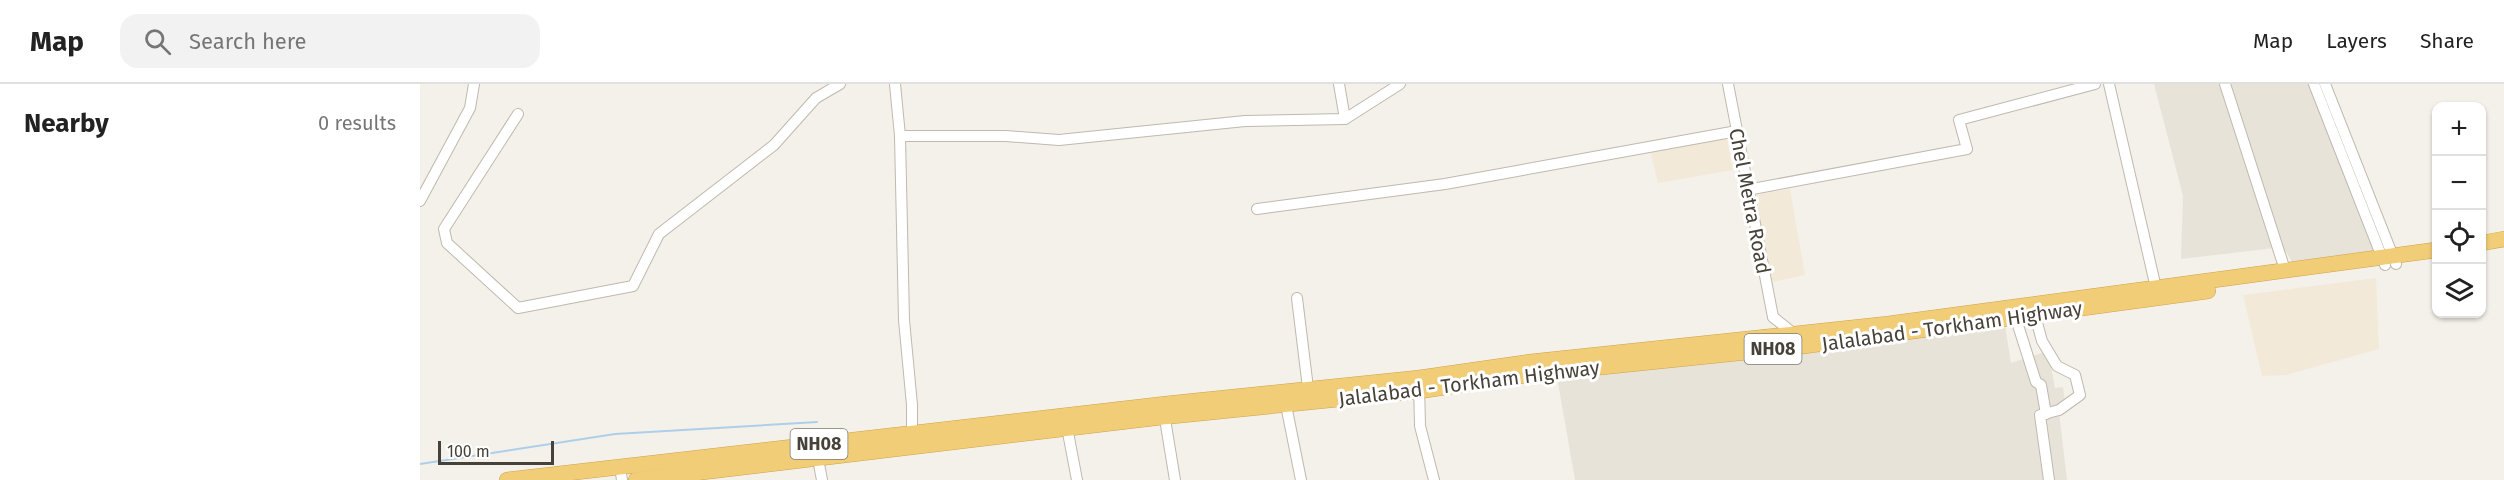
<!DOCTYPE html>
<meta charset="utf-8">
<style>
:root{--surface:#fff;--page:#f2f2f2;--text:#222;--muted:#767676;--line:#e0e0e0}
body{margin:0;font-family:"Fira Sans",sans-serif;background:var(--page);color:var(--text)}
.controls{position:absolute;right:18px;top:18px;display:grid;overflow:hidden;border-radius:12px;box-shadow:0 2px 4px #0004}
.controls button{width:54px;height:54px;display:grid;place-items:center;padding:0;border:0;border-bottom:2px solid var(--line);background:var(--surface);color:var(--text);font:30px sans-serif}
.scale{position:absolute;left:18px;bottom:15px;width:116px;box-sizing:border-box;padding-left:6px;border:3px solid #474239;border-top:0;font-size:16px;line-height:21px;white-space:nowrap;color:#474239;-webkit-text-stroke:4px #fff;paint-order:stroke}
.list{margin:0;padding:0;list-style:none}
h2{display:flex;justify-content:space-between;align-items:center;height:78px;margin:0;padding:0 24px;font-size:26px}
h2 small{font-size:20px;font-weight:400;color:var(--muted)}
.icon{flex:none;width:33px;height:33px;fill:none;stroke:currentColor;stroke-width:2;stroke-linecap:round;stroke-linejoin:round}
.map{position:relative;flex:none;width:2084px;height:396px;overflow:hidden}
header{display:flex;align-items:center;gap:36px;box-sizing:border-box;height:84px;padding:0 30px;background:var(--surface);border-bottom:2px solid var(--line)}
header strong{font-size:28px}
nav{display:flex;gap:33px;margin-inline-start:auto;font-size:21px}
.search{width:420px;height:54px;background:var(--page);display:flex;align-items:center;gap:15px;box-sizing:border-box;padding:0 21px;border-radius:18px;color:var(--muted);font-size:22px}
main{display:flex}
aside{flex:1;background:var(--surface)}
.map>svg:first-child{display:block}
.residential{fill:#e7e3d9}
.commercial{fill:#f3e9d8}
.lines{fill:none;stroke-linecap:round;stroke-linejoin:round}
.stream{stroke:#adcfeb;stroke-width:2}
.minor-casing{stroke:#bfb9ae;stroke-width:12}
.highway-casing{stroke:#d0a348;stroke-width:16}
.minor{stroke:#fff;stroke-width:10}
.highway{stroke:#f1cd78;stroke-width:15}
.labels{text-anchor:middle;stroke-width:6;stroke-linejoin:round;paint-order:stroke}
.shield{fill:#fff;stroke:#7e7b74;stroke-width:1.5}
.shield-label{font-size:18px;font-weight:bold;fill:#474239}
.street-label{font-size:20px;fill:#474239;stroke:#fff}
</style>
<header>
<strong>Map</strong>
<div class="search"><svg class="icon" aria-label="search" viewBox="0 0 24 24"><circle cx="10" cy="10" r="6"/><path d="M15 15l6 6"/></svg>Search here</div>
<nav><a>Map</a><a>Layers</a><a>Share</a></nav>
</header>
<main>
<aside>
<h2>Nearby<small>0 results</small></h2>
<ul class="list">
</ul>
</aside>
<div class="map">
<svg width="2084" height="396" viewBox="0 0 2084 396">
<rect width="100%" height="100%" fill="#f4f1ea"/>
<g class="residential">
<polygon points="1734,0 1893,0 1957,169 1874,181 1863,163 1761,175 1763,112"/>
<polygon points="1584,236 1591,279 1628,267 1635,304 1643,303 1645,319 1638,320 1647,396 1155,396 1137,293"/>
</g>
<g class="commercial">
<polygon points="1306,50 1313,86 1238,99 1230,66"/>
<polygon points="1370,105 1385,191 1348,199 1336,111"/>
<polygon points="1956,194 1959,265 1866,291 1842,292 1823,211"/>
</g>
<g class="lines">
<polyline class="stream" points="0,380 195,350 397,338"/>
<g class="minor-casing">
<g id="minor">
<polyline points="475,0 480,52 484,236 492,321 492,349"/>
<polyline points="919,0 925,35"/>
<polyline points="1308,0 1353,233"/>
<polyline points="1689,0 1736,204"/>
<polyline points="1805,0 1865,186"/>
<polyline points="1894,0 1965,181"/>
<polyline points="1905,0 1976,180"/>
<polyline points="98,30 24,145 27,159 98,224 213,202 239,150 354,61 396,14 420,0"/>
<polyline points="480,52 586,52 639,56 825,37 925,35 980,0"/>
<polyline points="1327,106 1547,65 1539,36 1675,0"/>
<polyline points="0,117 50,24 54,0"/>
<polyline points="837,125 1025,100 1317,47"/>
<polyline points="877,214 888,304"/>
<polyline points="1613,224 1622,257 1637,282 1655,291 1660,311 1639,326 1620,331 1629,396"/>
<polyline points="1353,233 1374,250"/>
<polyline points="1596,235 1616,298 1621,301 1626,330"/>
<polyline points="999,300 1000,342 1014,396"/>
<polyline points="865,316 881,396"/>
<polyline points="744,329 755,396"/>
<polyline points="646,338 657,396"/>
<polyline points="397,370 402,396"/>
<polyline points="200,383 202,396"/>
</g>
</g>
<g class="highway-casing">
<g id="highway">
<polyline points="2062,159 2084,155"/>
<polyline points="87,396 746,320 999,294 1110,278 1468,240 2016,166"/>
<polyline points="216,396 742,333 999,307 1113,290 1376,263 1788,207"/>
</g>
</g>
<use href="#minor" class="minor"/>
<use href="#highway" class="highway"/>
</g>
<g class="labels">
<g class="shield">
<rect x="1324.5" y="250" width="57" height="30" rx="4.5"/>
<rect x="370.5" y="345" width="57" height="30" rx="4.5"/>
</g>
<g class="shield-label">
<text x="1353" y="271">NH08</text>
<text x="399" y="366">NH08</text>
</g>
<g class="street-label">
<text transform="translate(1330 117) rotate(79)" y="7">Chel Metra Road</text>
<text transform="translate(1532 242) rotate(-8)" y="7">Jalalabad - Torkham Highway</text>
<text transform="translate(1049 299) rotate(-7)" y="7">Jalalabad - Torkham Highway</text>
</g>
</g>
</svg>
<div class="controls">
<button>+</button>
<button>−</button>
<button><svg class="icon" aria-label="locate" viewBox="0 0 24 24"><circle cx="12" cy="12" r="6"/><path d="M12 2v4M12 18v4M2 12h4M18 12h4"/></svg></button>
<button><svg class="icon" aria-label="layers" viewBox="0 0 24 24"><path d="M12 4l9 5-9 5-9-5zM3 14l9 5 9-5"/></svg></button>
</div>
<div class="scale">100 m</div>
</div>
</main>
